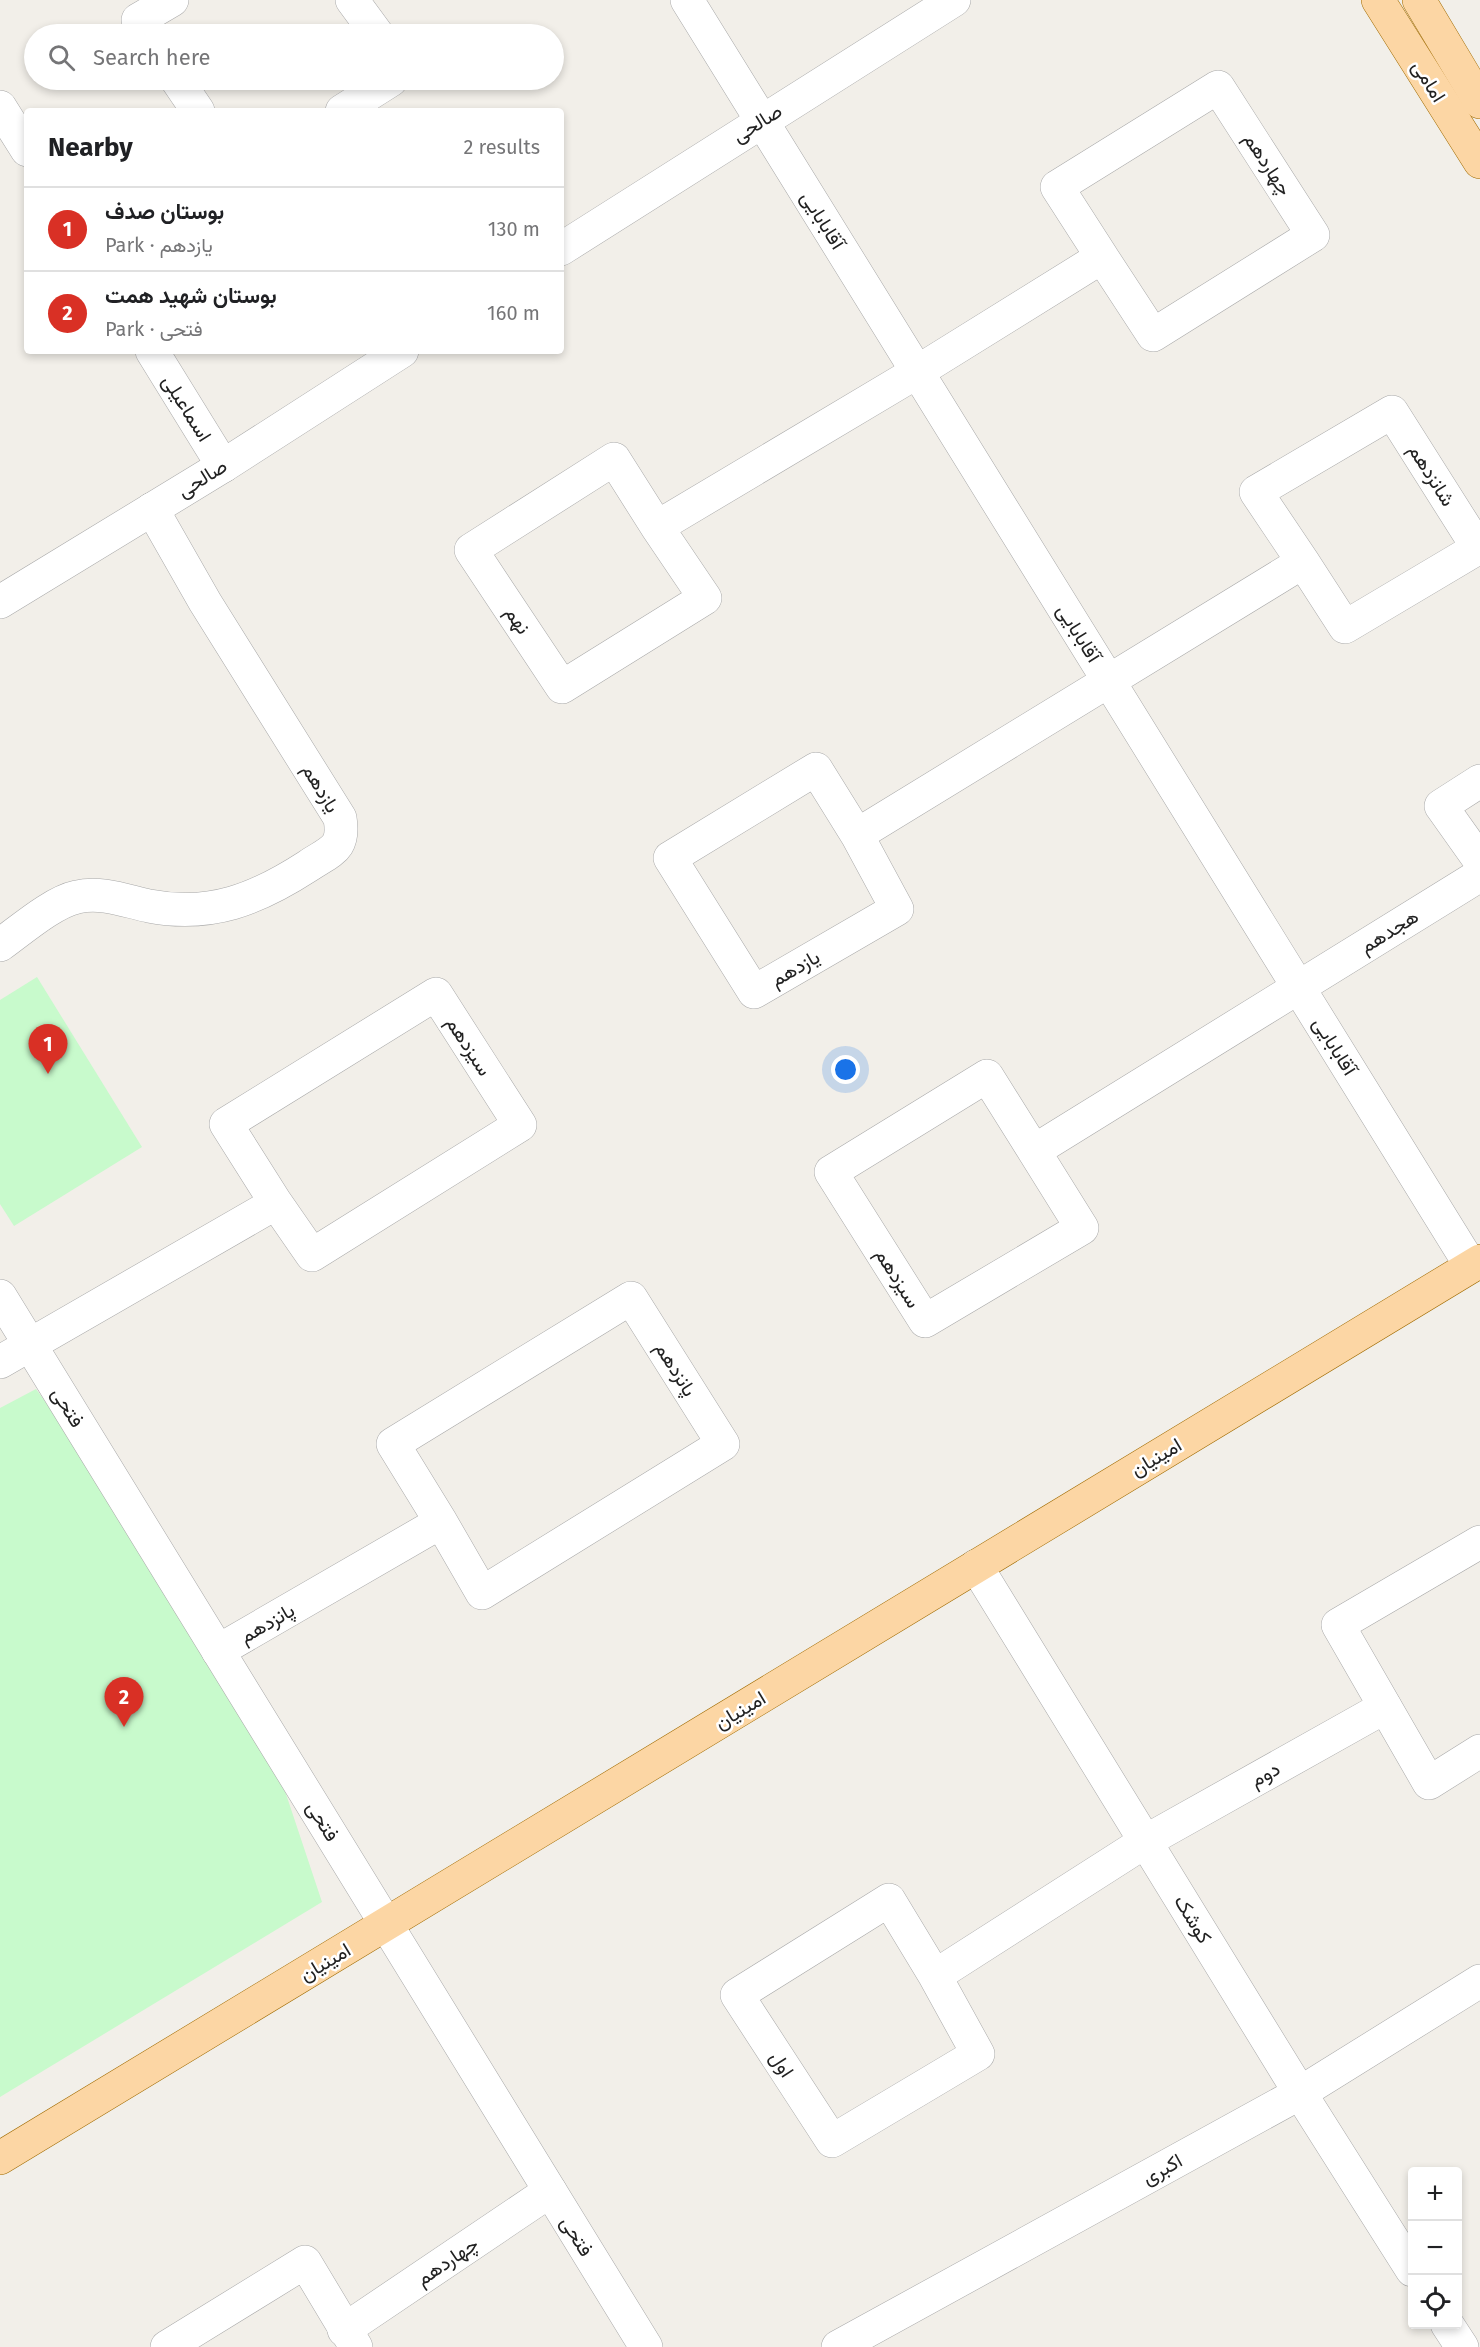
<!DOCTYPE html>
<meta charset="utf-8">
<style>
:root{--surface:#fff;--page:#f2f2f2;--text:#202124;--muted:#757577;--line:#e0e0e0;--accent:#d93025}
body{margin:0;font-family:"Fira Sans",Vazirmatn,sans-serif;background:var(--page);color:var(--text)}
.controls{position:absolute;right:18px;bottom:18px;display:grid;overflow:hidden;border-radius:6px;box-shadow:0 3px 9px #0003}
.controls button{width:54px;height:54px;display:grid;place-items:center;padding:0;border:0;border-bottom:2px solid var(--line);background:var(--surface);color:var(--text);font:30px sans-serif}
.you{position:absolute;left:846px;top:1070px;width:21px;height:21px;margin:-15px;border:4px solid #fff;border-radius:50%;background:#1a73e8;box-shadow:0 0 0 9px #1a73e833}
.badge{display:grid;place-items:center;width:39px;height:39px;border-radius:50%;background:var(--accent);color:#fff;font-size:20px;font-weight:700}
.pin{position:absolute;translate:-50% -50px;filter:drop-shadow(0 2px 3px #0008)}
.pin::after{content:'';position:absolute;top:32px;width:21px;height:18px;background:inherit;clip-path:polygon(0 0,100% 0,50% 100%)}
.list{margin:0;padding:0;list-style:none}
h2{display:flex;justify-content:space-between;align-items:center;height:78px;margin:0;padding:0 24px;font-size:26px}
h2 small{font-size:20px;font-weight:400;color:var(--muted)}
.list li{display:grid;grid-template-columns:39px 1fr auto;gap:18px;align-items:center;box-sizing:border-box;height:84px;padding:0 24px;border-top:2px solid var(--line)}
.list b{display:block;font-size:22px;white-space:nowrap}
.list p{margin:0;font-size:20px;white-space:nowrap;color:var(--muted)}
.list em{font-size:20px;font-style:normal;color:var(--muted)}
.icon{flex:none;width:33px;height:33px;fill:none;stroke:currentColor;stroke-width:2;stroke-linecap:round;stroke-linejoin:round}
.map{position:relative;flex:none;width:1480px;height:2347px;overflow:hidden}
.search{position:absolute;background:var(--surface);box-shadow:0 3px 9px #0003;left:24px;top:24px;width:540px;height:66px;display:flex;align-items:center;gap:15px;box-sizing:border-box;padding:0 21px;border-radius:33px;color:var(--muted);font-size:22px}
.panel{position:absolute;background:var(--surface);box-shadow:0 3px 9px #0003;left:24px;top:108px;width:540px;height:246px;border-radius:6px}
.map>svg:first-child{display:block}
.park{fill:#c8facc}
.lines{fill:none;stroke-linecap:round;stroke-linejoin:round}
.minor-casing{stroke:#a9a9a9;stroke-width:34}
.major-casing{stroke:#a06b00;stroke-width:34}
.minor{stroke:#fff;stroke-width:33}
.major{stroke:#fcd6a4;stroke-width:33}
.labels{text-anchor:middle;stroke-width:5;stroke-linejoin:round;paint-order:stroke}
.street-label{font-size:20px;fill:#222;stroke:#fff}
</style>
<div class="map">
<svg width="1480" height="2347" viewBox="0 0 1480 2347">
<rect width="100%" height="100%" fill="#f2efe9"/>
<g class="park">
<polygon points="37,977 142,1147 14,1226 0,1204 0,1000"/>
<polygon points="36,1389 115,1497 284,1788 322,1902 0,2097 0,1408"/>
</g>
<g class="lines">
<g class="minor-casing">
<g id="minor">
<polyline points="352,0 377,34"/>
<polyline points="687,0 1471,1266"/>
<polyline points="148,34 138,20 172,0"/>
<polyline points="177,80 198,111"/>
<polyline points="0,107 27,150"/>
<polyline points="342,111 391,80"/>
<polyline points="561,249 954,0"/>
<polyline points="152,351 223,466"/>
<polyline points="657,527 705,598 562,687 471,550 614,459 657,527 917,372 1102,257 1057,187 1218,87 1313,235 1153,335 1102,257"/>
<polyline points="0,602 223,466 402,351"/>
<polyline points="1480,781 1441,806 1480,861"/>
<polyline points="857,835 897,909 754,992 670,858 816,769 857,835 1303,562 1256,492 1392,412 1478,548 1345,627 1303,562"/>
<path d="M0,945C21,930 53,902 77,897C101,891 126,901 149,906C211,918 257,899 308,866C332,850 345,849 340,818L205,602L152,509"/>
<polyline points="1034,1151 1082,1228 925,1321 831,1172 987,1076 1034,1151 1480,875"/>
<polyline points="0,1296 646,2347"/>
<polyline points="0,1362 276,1203 226,1124 436,994 520,1125 312,1255 276,1203"/>
<polyline points="1480,1542 1338,1625 1429,1783 1480,1751"/>
<polyline points="976,1566 1300,2093 1412,2270"/>
<polyline points="218,1651 441,1522 393,1444 631,1298 723,1444 482,1593 441,1522"/>
<polyline points="935,1976 978,2054 832,2141 737,1995 889,1900 935,1976 1146,1841 1385,1707"/>
<polyline points="1447,2324 1462,2347"/>
<polyline points="344,2330 550,2191"/>
<polyline points="167,2347 305,2262 356,2347"/>
<polyline points="838,2347 1300,2093 1480,1981"/>
</g>
</g>
<g class="major-casing">
<g id="major">
<polyline points="1378,0 1480,162"/>
<polyline points="1419,0 1480,102"/>
<polyline points="0,2158 1480,1261"/>
</g>
</g>
<use href="#minor" class="minor"/>
<use href="#major" class="major"/>
</g>
<g class="labels">
<g class="street-label">
<text transform="translate(1429 81) rotate(58)" y="7">امامی</text>
<text transform="translate(757 123) rotate(-32)" y="7">صالحی</text>
<text transform="translate(1268 164) rotate(57)" y="7">چهاردهم</text>
<text transform="translate(823 220) rotate(58)" y="7">آقابابایی</text>
<text transform="translate(187 408) rotate(58)" y="7">اسماعیلی</text>
<text transform="translate(1432 475) rotate(58)" y="7">شانزدهم</text>
<text transform="translate(202 478) rotate(-32)" y="7">صالحی</text>
<text transform="translate(518 620) rotate(56)" y="7">نهم</text>
<text transform="translate(1079 633) rotate(58)" y="7">آقابابایی</text>
<text transform="translate(321 788) rotate(59)" y="7">یازدهم</text>
<text transform="translate(1389 931) rotate(-32)" y="7">هجدهم</text>
<text transform="translate(795 968) rotate(-30)" y="7">یازدهم</text>
<text transform="translate(469 1046) rotate(57)" y="7">سیزدهم</text>
<text transform="translate(1335 1046) rotate(58)" y="7">آقابابایی</text>
<text transform="translate(898 1278) rotate(58)" y="7">سیزدهم</text>
<text transform="translate(676 1369) rotate(58)" y="7">پانزدهم</text>
<text transform="translate(68 1407) rotate(58)" y="7">فتحی</text>
<text transform="translate(1156 1457) rotate(-31)" y="7">امینیان</text>
<text transform="translate(267 1623) rotate(-30)" y="7">پانزدهم</text>
<text transform="translate(740 1710) rotate(-31)" y="7">امینیان</text>
<text transform="translate(1265 1774) rotate(-29)" y="7">دوم</text>
<text transform="translate(323 1821) rotate(58)" y="7">فتحی</text>
<text transform="translate(1193 1919) rotate(59)" y="7">کوشک</text>
<text transform="translate(325 1962) rotate(-31)" y="7">امینیان</text>
<text transform="translate(782 2064) rotate(57)" y="7">اول</text>
<text transform="translate(1162 2169) rotate(-29)" y="7">اکبری</text>
<text transform="translate(577 2236) rotate(58)" y="7">فتحی</text>
<text transform="translate(447 2261) rotate(-34)" y="7">چهاردهم</text>
</g>
</g>
</svg>
<div class="controls">
<button>+</button>
<button>−</button>
<button><svg class="icon" aria-label="locate" viewBox="0 0 24 24"><circle cx="12" cy="12" r="6"/><path d="M12 2v4M12 18v4M2 12h4M18 12h4"/></svg></button>
</div>
<div class="you"></div>
<div class="pin badge" style="left:48px;top:1074px">1</div>
<div class="pin badge" style="left:124px;top:1727px">2</div>
<div class="search"><svg class="icon" aria-label="search" viewBox="0 0 24 24"><circle cx="10" cy="10" r="6"/><path d="M15 15l6 6"/></svg>Search here</div>
<section class="panel">
<h2>Nearby<small>2 results</small></h2>
<ul class="list">
<li><span class="badge">1</span><div><b>بوستان صدف</b><p>Park · یازدهم</p></div><em>130 m</em></li>
<li><span class="badge">2</span><div><b>بوستان شهید همت</b><p>Park · فتحی</p></div><em>160 m</em></li>
</ul>
</section>
</div>
